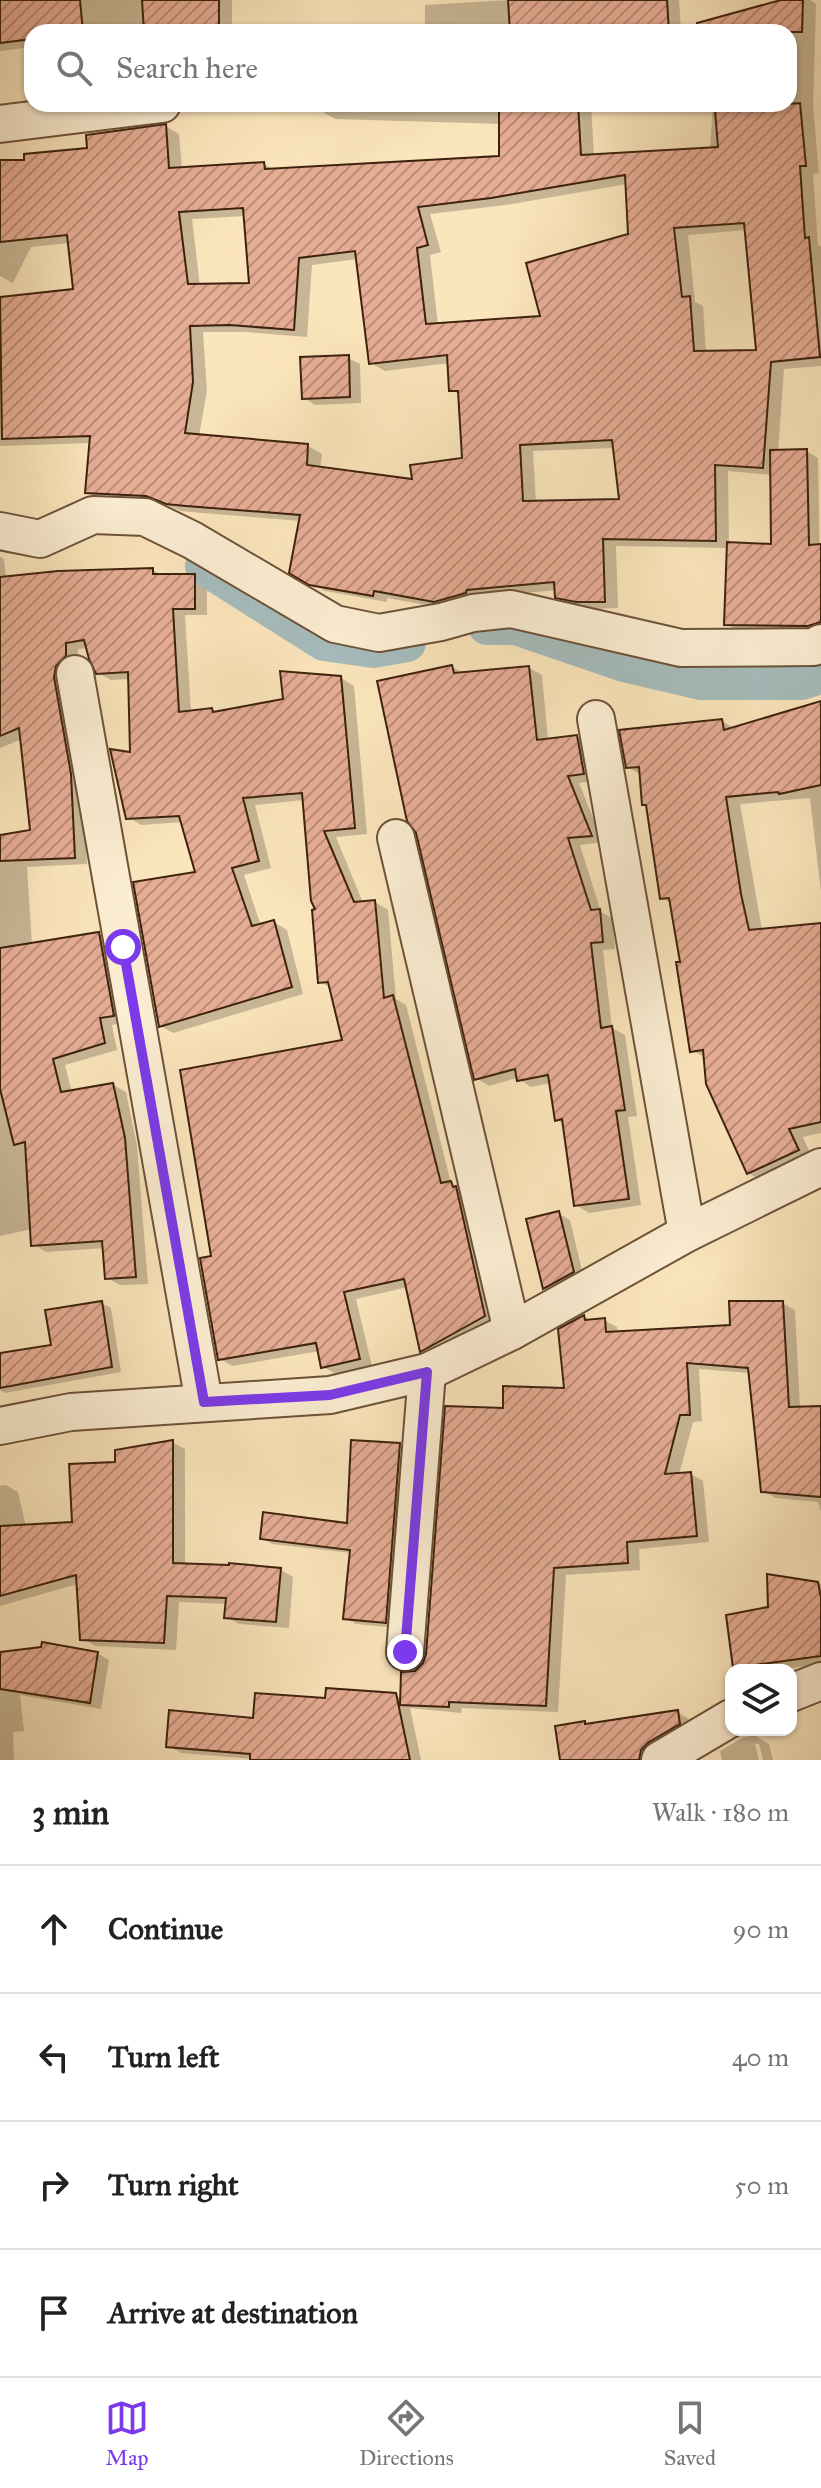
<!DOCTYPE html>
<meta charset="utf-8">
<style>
:root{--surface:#fff;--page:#f2f2f2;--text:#222;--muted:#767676;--line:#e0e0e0;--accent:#7c3aed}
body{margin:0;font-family:"IM FELL Great Primer",serif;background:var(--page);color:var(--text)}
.controls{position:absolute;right:24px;bottom:24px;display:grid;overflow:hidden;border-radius:16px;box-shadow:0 2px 6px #0004}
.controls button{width:72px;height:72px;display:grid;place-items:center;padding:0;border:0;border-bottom:2px solid var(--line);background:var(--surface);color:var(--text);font:40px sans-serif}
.stop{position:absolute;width:24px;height:24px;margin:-18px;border:6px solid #7c3aed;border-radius:50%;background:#fff}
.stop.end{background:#7c3aed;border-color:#fff;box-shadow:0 2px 8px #0008}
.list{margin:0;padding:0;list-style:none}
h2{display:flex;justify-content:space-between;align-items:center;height:104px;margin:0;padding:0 32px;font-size:34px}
h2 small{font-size:26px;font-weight:400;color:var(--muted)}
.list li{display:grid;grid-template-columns:52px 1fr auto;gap:24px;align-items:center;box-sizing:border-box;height:128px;padding:0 32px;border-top:2px solid var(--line)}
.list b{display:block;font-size:30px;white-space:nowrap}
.list em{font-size:26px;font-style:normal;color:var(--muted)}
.icon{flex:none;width:44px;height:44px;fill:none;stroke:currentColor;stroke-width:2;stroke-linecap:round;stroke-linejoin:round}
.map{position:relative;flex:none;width:821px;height:1760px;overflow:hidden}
.search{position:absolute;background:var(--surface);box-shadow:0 2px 6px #0004;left:24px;right:24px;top:24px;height:88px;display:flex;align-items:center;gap:20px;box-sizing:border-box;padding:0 28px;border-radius:24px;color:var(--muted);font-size:30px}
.sheet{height:616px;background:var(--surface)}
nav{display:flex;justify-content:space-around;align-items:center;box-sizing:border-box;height:112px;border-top:2px solid var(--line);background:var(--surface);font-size:22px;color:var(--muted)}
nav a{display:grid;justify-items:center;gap:4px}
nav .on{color:var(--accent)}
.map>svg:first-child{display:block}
.shadow{fill:#0003;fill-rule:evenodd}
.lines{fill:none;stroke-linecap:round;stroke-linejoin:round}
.canal{stroke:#a5bcbc;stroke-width:38}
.building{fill:url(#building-hatch);stroke:#3e210d;stroke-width:2;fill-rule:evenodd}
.minor-casing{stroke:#6d5239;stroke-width:40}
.minor{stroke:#fceed3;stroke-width:36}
.route{stroke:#7c3aed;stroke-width:10}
</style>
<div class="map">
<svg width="821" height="1760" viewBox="0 0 821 1760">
<defs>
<pattern id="building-hatch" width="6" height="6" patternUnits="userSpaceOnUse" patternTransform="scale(2)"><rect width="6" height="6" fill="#e6ad95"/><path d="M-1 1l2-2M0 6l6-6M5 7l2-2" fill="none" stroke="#bc8c78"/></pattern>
</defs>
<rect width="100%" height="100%" fill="#fbe5bc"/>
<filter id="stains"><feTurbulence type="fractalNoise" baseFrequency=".0025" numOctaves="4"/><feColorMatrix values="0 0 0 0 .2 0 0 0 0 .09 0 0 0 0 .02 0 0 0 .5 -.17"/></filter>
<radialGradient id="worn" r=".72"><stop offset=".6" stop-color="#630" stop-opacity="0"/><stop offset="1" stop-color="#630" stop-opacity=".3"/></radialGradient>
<g class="shadow">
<polygon points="0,0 232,0 232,32 32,32 32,47 0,51"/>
<path d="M509,0H679L681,29L788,0H810L816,4L813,106L819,173L813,174L818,245L821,246V366L784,369L778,452L806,451L818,458L821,631H738L727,624L729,548L616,546L618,608L591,609L571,604L557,596V590L480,597L449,609L387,598V602L325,591L291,572L301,521L202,513L181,511L162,503L101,500L87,492L91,443L0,446V299L75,291L70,243L31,247L13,283L0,276V162H26L89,149L165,126L179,134L182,169L264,164L274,170L501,158V124L335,119L321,111L322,104H591L594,156L710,150L713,104H789V32H425V5ZM627,184L630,236L543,318L438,325L430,255L441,252L430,214L506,205ZM246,216L252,285L200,286L192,219ZM746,230L758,351L706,353L703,306L695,302L688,235ZM358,259L371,363L385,371L450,363L451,390L460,395L464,460L414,481L320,469L322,454L308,446L199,436L207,391L203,332H246L307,337L312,265ZM615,448L621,501L536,503L533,451ZM728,471L772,475L773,546L729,544Z"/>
<polygon points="348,358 360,364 361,403 315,405 304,398"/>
<polygon points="0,557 4,559 6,578 153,570 162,576 194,576 207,583 207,615 185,615 191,712 212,710 217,713 286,700 341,678 354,686 367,834 336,837 363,903 375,902 388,910 396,999 406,1005 451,1183 463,1190 496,1324 435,1358 422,1351 408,1287 356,1299 372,1366 336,1374 323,1367 320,1351 232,1366 220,1359 213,1258 345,1042 331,988 320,982 317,910 304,800 255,805 271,868 244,875 261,926 274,922 287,930 303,994 173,1033 161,1026 197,874 183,822 141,825 128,817 132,754 130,679 111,680 98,673 88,648 78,649 87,864 27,867 32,945 99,934 112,941 126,1022 112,1025 117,1050 65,1065 72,1092 113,1085 126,1092 137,1146 148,1284 120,1285 107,1278 105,1248 46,1252 33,1244 32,1229 0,1236 0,837 32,832 22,739 0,748"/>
<polygon points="452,667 465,674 529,668 542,675 548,740 577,737 590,744 596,781 579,783 603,842 580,845 601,912 612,918 615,949 603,950 612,1028 625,1035 637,1116 628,1117 641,1205 589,1213 576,1205 564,1124 556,1119 551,1083 531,1087 517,1078 489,1086 476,1078"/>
<polygon points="821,703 821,892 810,798 740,804 762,930 821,925 821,1133 803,1137 812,1158 763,1181 748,1173 706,1058 692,1050 683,963 672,904 662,898 648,806 644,804 641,775 628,767 722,721 735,729"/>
<polygon points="559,1214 570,1220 584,1279 556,1294 545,1288 528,1221"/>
<polygon points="101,1303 111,1308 121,1372 5,1393 0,1390 0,1355 53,1346"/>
<polygon points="782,1303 795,1310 800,1408 821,1408 821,1512 818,1502 775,1498 763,1490 750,1373 699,1369 702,1421 693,1422 679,1475 691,1474 703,1481 709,1542 639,1549 640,1570 566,1575 558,1712 462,1708 461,1713 410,1708 421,1760 265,1760 181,1753 168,1745 327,1700 396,1695 402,1699 416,1672 424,1664 504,1410 567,1390 584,1317 591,1321 604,1320 617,1327 618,1333 732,1327"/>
<polygon points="172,1442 185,1449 185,1565 281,1570 293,1577 289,1628 239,1624 226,1617 228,1604 179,1602 176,1650 95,1646 82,1638 78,1584 0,1606 0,1486 6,1485 18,1492 26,1527 74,1524 117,1464"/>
<polygon points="400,1445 410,1451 396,1628 356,1624 346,1618 352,1553 272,1544 262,1538 349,1525"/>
<polygon points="769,1577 821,1584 821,1664 774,1670 741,1670 735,1666 770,1609"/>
<polygon points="0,1654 98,1654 109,1660 101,1709 20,1695 24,1731 13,1732 14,1760 0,1760"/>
<polygon points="677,1712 689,1719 690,1730 652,1760 562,1760 584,1723 588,1726"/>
<polygon points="754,1735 769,1744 773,1760 763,1760 759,1744 755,1744 759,1760 722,1760 720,1751 742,1738"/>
</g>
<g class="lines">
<g class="canal">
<polyline points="204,566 324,642 373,649 407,643"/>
<polyline points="487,626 516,626 624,663 701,681 801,681 821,675"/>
</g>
</g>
<g class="building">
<polygon points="0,0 80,0 83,32 32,32 32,39 0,43"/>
<polygon points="142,0 219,0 219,32 144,32"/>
<polygon points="508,0 667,0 669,32 510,32"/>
<polygon points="781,0 803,0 802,32 698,32 697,23"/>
<path d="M800,103L806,166H800L805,238L809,237L820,357L771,362L763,468L715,465L716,541L603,539L605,602H576L555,598L554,582L467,590L466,593L434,602L374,591L373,596L309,585L289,573L300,515L186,506L166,504L146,496L85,493L90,436L2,439L0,297L73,289L67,235L0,242V160H24V154L87,148L86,135L166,124L169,168L264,162L265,169L499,156V104H578L581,155L718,147L715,110ZM625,175L628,234L526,263L540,316L426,324L417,248L428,245L418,207L491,198ZM243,208L249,283L188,284L179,212ZM744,223L756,350L694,351L690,296L682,297L674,228ZM355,251L369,364L447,355L449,391H458L462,458L410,465L412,479L307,465L308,444L185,433L193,382L190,326L230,325L294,330L299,258ZM612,440L619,499L523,501L520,445Z"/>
<polygon points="349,355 350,397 302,399 300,357"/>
<polygon points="807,449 809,545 821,544 821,622 808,626 724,625 727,542 771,544 770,450"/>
<polygon points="153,568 153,574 195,574 195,609 173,609 179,712 212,708 213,712 283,699 280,671 341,676 355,828 324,831 354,902 375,900 384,998 393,995 441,1183 451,1181 453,1187 456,1186 485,1316 420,1352 404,1279 344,1292 360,1359 321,1368 316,1343 218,1360 200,1258 211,1256 180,1070 342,1040 328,982 318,983 312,910 315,909 311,901 302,793 243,798 259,861 232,868 252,926 274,920 292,987 159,1027 133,882 195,872 179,816 126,819 110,749 130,752 128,672 96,674 89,659 84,640 66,643 66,656 56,666 54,677 71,774 75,858 0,861 0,835 30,830 19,728 0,736 0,577 58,571"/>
<polygon points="452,665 454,673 529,666 537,740 577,735 584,774 568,776 592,836 568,838 591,910 600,909 603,942 591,943 601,1028 612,1026 625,1110 616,1111 629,1199 574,1206 562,1119 555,1121 548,1075 517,1081 515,1069 474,1080 416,833 407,821 405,812 377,681"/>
<polygon points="821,701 821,785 779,794 778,792 726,797 741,894 749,930 821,923 821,1122 789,1129 799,1150 747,1174 706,1084 703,1050 690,1052 676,962 680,962 669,898 660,899 646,805 642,805 639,767 626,768 619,730 722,719 724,730"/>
<polygon points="99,932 114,1016 100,1018 105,1043 53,1059 61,1092 113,1083 125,1138 136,1277 105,1279 102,1241 31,1246 25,1142 14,1145 0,1089 0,948"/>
<polygon points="559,1211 574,1272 543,1289 526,1219"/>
<polygon points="102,1301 112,1367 0,1388 0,1353 51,1345 45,1310"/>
<polygon points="729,1301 783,1301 789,1407 821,1406 821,1497 761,1492 748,1368 687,1363 690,1415 680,1415 665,1474 691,1472 697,1536 627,1542 628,1563 554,1568 546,1706 449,1702 449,1707 400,1705 401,1672 415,1671 423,1663 426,1654 445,1406 503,1408 503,1386 564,1388 558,1329 584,1315 585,1320 605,1318 606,1332 730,1325"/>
<polygon points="173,1440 173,1563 229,1565 229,1563 281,1568 276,1622 224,1618 226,1598 167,1596 164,1643 80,1640 76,1575 0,1596 0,1526 72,1522 69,1464 115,1462 115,1450"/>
<polygon points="351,1440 400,1443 386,1623 343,1619 350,1550 260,1539 263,1512 347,1523"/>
<polygon points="767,1574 818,1582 821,1598 821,1656 733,1668 726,1615 768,1607"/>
<polygon points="42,1642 98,1652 90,1703 0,1689 0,1652 41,1647"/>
<polygon points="326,1688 396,1693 410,1760 250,1760 250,1754 166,1747 169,1710 253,1718 255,1693 325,1698"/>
<polygon points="678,1710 680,1724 649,1742 641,1750 639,1760 560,1760 555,1726 585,1721 585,1724"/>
</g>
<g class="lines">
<g class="minor-casing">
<g id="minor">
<polyline points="0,124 162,104"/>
<polyline points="0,531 40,539 93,515 145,517 192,540 335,624 379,633 441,622 473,613 511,609 681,648 814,647 821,643"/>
<polyline points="75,674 204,1402"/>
<polyline points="596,719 687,1233"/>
<polyline points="396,838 512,1331"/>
<polyline points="0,1426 71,1412 330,1395 427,1372 512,1331 687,1233 821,1167"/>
<polyline points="405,1652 427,1372"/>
<polyline points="791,1693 821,1681"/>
<polyline points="660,1760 731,1718"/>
</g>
</g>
<use href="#minor" class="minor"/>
</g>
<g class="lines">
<polyline class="route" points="123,947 204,1402 330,1395 427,1372 405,1652"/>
</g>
<rect width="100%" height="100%" filter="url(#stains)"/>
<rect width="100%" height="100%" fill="url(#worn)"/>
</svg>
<div class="controls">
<button><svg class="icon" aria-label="layers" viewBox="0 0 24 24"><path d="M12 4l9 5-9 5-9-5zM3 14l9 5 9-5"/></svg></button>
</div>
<div class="stop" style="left:123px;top:947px"></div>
<div class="stop end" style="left:405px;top:1652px"></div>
<div class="search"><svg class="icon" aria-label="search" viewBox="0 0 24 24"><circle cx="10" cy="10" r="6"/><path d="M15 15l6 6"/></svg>Search here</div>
</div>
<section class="sheet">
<h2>3 min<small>Walk · 180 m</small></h2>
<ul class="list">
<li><svg class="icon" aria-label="ahead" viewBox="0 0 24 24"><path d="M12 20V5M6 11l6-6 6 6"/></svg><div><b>Continue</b></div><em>90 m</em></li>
<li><svg class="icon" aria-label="left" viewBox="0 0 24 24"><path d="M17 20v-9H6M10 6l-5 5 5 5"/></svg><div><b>Turn left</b></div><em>40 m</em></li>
<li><svg class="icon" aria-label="right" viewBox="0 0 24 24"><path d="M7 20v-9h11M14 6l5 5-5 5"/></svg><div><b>Turn right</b></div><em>50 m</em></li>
<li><svg class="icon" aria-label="arrive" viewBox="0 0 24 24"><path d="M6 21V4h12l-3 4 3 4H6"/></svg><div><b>Arrive at destination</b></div></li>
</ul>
</section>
<nav>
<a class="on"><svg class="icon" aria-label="map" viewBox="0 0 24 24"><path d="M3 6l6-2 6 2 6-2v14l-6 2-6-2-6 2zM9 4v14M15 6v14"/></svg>Map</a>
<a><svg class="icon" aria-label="directions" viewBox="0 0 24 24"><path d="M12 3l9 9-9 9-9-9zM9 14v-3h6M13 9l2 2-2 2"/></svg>Directions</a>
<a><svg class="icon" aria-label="saved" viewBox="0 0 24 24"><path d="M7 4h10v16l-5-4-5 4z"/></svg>Saved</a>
</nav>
